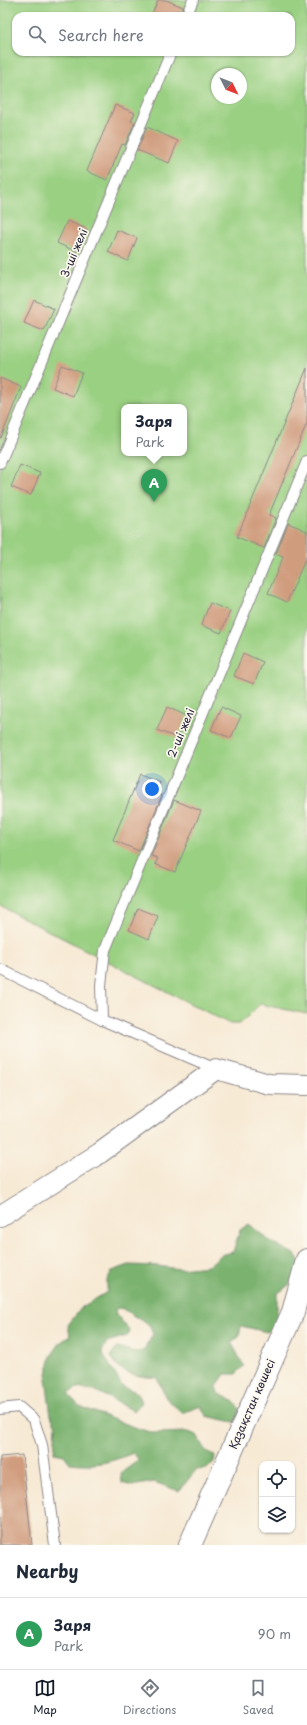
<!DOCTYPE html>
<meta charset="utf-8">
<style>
:root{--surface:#fff;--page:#f2f2f3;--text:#1f2937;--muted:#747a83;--line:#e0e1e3;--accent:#111827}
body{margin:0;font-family:"Playpen Sans",sans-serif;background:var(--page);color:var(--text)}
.controls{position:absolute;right:12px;bottom:12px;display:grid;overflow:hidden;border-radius:8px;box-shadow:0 1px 3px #0004}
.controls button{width:36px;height:36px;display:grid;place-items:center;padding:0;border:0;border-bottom:1px solid var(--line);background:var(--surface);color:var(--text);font:20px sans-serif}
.compass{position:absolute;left:211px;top:68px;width:36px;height:36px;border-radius:50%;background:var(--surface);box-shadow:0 1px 3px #0004;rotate:132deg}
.you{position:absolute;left:152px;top:789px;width:14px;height:14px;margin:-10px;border:3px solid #fff;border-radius:50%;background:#1a73e8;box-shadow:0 0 0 6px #1a73e833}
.badge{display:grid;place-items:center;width:26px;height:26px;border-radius:50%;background:var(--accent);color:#fff;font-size:13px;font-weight:700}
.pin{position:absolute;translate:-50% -33px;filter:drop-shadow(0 1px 2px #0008)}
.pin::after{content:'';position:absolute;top:21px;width:14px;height:12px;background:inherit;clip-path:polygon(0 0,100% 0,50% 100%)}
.popup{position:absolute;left:121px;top:404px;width:66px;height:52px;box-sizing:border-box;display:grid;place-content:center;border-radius:8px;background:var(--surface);filter:drop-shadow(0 1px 3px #0005);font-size:13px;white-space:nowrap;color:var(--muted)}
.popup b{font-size:15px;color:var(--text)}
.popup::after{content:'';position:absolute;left:50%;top:100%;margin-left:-8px;border:8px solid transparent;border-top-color:var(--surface)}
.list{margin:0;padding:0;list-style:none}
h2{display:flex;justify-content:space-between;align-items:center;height:52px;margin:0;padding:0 16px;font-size:17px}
h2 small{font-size:13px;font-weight:400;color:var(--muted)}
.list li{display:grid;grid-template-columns:26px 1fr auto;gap:12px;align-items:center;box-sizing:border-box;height:72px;padding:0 16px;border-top:1px solid var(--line)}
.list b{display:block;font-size:15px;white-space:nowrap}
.list p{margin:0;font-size:13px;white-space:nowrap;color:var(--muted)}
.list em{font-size:13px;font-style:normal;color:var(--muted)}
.icon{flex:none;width:22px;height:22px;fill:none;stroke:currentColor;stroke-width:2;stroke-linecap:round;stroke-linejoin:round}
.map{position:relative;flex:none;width:307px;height:1545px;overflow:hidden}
.search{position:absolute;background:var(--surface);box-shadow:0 1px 3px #0004;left:12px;right:12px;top:12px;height:44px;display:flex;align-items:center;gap:10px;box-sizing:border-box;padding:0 14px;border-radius:12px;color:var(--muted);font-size:15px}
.sheet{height:124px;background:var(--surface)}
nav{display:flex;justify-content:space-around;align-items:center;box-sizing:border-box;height:56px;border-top:1px solid var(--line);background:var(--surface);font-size:11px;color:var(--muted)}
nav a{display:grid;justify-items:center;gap:2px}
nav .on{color:var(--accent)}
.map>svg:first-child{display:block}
.green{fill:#9ad082;stroke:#5e795e;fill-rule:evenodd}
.forest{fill:#7bb270;stroke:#4e6a56}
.building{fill:#d09c7e}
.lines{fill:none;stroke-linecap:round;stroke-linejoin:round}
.lane-casing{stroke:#8c8688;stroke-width:12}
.street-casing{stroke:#8c8688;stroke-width:22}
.secondary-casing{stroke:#8c8688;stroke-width:24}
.lane{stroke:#fff;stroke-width:10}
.street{stroke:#fff;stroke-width:20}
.secondary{stroke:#fff;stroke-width:22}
.labels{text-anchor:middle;stroke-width:3.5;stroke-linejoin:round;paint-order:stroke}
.street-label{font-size:11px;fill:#22223b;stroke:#fbf7ec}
</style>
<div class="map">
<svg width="307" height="1545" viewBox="0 0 307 1545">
<rect width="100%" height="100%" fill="#fbf7ec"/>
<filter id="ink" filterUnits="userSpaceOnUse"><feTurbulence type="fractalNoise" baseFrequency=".025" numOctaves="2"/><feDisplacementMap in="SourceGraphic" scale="8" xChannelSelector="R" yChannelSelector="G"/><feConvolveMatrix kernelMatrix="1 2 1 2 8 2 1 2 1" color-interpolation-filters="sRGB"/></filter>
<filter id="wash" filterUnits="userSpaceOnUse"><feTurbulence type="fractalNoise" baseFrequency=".012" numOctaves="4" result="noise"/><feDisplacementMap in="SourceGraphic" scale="16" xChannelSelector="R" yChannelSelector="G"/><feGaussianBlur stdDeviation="0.9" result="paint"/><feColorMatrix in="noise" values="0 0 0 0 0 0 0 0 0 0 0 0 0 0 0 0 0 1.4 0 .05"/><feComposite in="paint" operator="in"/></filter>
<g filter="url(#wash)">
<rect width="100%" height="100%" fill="#f7ead5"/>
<path class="green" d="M0,0H307V1014L260,1004L240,1024H230L0,906ZM16,16H291V52H16ZM217,74H241V98H217ZM124,407H184V453H124Z"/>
<path class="forest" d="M249,1224L271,1242L296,1255L304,1269L298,1278L277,1294V1327L267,1332L241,1326L239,1337L231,1342L244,1366L236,1374H225L216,1387L218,1393L233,1401L244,1414L238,1423L206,1416L201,1406L182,1413L166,1398L157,1378C137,1376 120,1375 110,1356L117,1347C142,1353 141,1358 153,1334L149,1325L121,1308L116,1309V1314L130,1331L127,1336L107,1342L102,1352L122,1386L138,1393L141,1403L134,1411L96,1391L76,1388L68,1394L79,1406L128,1425L153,1433L189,1432L196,1435L205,1450L215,1456L214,1462L207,1469L196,1470L179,1491L154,1482L132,1486L122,1483L121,1473L139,1460L133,1453C108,1463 97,1466 70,1463L64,1455L54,1453L56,1426L51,1416L46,1379L51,1356L61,1342L70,1336L68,1325L82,1307L107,1292V1280L112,1271L129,1265L157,1266L180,1269L208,1266L221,1255L233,1252L240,1230Z"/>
<g id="blocks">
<g class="building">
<polygon points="158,0 166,0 183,7 180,16 151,16"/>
<polygon points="115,105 135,113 131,121 135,122 125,145 122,144 107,180 87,171"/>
<polygon points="147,127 178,141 169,163 137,150"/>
<polygon points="67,221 87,229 77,252 57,243"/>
<polygon points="117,230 137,238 128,261 108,252"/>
<polygon points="34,300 54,309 44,331 24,323"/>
<polygon points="62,365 82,373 73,396 53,388"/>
<polygon points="307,368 307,423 269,515 276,518 264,548 237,537"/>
<polygon points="0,378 21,387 1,438 0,438"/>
<polygon points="20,465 40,473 31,495 11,487"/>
<polygon points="288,523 307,531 307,555 287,602 268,593 283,557 276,554"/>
<polygon points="210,603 230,611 221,633 201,625"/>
<polygon points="243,653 263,662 254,684 234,676"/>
<polygon points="167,707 187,716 177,738 157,730"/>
<polygon points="221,707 241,716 231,738 211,730"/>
<polygon points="140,774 160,782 155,792 162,795 139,851 113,840"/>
<polygon points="174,800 201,811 175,872 155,864 158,858 151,856"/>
<polygon points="138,908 158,916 149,939 129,930"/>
<polygon points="22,1455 32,1545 0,1545 0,1457"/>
</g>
</g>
</g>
<g filter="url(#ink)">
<use href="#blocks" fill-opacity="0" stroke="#8c8688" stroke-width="1"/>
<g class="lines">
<g class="lane-casing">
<g id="lane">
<polyline points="186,16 193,0"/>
<polyline points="0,463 171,52"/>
<polyline points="0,969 102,1020 216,1069"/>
<polyline points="102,1020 101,985 105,950 307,461"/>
<polyline points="0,1409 19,1407 34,1420 42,1445 55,1545"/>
</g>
</g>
<g class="street-casing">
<polyline id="street" points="0,1216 100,1153 216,1069 269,1084 307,1085"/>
</g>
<g class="secondary-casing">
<polyline id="secondary" points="190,1545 293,1312 307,1260"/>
</g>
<use href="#lane" class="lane"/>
<use href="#street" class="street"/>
<use href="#secondary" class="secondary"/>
</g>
</g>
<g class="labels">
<g class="street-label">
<text transform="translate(74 253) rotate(-67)" y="4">3-ші желі</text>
<text transform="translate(181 733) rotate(-67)" y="4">2-ші желі</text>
<text transform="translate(252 1404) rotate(-66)" y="4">Қазақстан көшесі</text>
</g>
</g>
</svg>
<div class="controls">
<button><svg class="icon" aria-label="locate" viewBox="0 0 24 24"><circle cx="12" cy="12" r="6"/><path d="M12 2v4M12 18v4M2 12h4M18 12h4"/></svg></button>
<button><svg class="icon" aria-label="layers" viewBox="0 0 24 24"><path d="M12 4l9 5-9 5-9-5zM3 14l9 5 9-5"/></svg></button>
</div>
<svg class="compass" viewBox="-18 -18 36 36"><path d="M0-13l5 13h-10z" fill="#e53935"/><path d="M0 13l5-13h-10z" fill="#747a83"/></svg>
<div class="you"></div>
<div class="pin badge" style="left:154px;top:502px;background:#2e9e5b">A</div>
<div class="popup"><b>Заря</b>Park</div>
<div class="search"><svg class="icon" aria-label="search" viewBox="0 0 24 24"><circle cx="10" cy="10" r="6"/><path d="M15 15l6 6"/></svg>Search here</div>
</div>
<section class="sheet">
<h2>Nearby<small></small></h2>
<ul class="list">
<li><span class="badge" style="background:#2e9e5b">A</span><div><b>Заря</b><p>Park</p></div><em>90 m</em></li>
</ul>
</section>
<nav>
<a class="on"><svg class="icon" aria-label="map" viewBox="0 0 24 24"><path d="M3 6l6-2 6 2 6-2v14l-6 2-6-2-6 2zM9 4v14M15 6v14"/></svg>Map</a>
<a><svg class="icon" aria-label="directions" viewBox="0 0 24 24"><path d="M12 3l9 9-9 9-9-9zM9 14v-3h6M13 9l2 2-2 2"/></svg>Directions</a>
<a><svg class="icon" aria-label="saved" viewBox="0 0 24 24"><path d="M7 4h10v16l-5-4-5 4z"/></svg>Saved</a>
</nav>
